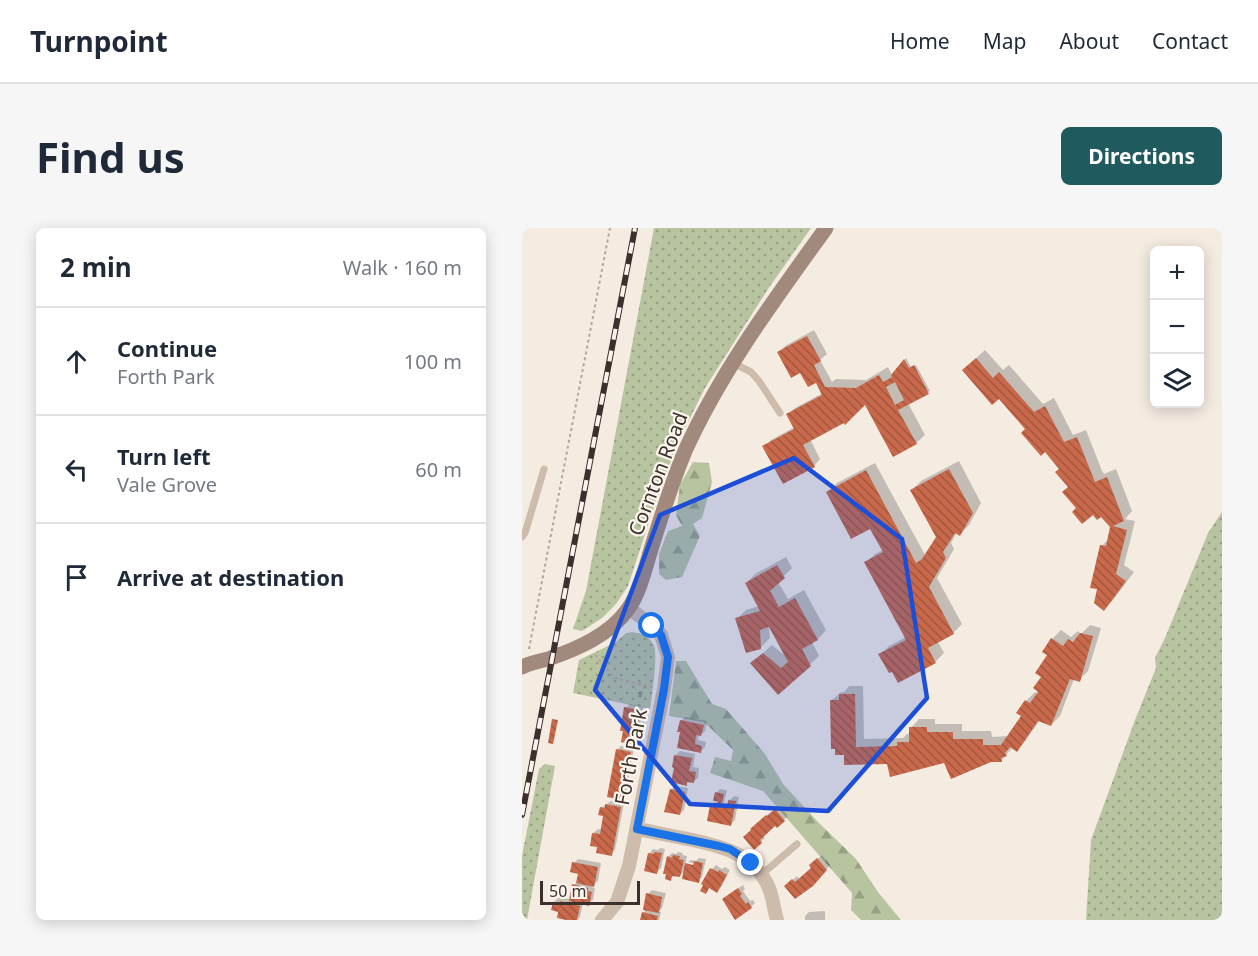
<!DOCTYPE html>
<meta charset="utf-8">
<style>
:root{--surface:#fff;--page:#f6f6f7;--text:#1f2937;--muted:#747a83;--line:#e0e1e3;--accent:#1f5a5e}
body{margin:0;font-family:"Noto Sans",sans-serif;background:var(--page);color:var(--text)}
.controls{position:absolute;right:18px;top:18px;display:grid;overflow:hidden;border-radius:9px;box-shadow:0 3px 15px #0003}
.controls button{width:54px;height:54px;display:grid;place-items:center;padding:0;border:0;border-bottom:2px solid var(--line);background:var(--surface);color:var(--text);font:30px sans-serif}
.scale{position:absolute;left:18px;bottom:15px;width:100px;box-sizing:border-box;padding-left:6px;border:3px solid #3b302b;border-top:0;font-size:16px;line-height:21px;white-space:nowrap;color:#3b302b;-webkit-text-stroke:4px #fbf5ee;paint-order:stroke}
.stop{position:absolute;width:18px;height:18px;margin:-14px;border:4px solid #1a73e8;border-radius:50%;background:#fff}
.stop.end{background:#1a73e8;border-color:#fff;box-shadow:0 2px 6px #0008}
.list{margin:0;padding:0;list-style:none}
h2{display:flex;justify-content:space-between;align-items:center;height:78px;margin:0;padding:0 24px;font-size:26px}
h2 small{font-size:20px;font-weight:400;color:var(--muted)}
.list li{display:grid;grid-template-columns:39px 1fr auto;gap:18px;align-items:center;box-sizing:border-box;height:108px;padding:0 24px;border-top:2px solid var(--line)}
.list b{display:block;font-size:22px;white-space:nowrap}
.list p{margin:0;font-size:20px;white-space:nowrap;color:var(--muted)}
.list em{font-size:20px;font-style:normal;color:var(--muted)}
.icon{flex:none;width:33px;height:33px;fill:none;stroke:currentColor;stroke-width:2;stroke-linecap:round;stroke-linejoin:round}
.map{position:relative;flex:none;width:700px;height:692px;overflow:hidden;border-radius:9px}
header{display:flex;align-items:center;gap:36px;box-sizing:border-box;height:84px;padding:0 30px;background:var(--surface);border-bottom:2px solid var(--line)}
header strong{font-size:28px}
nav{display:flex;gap:33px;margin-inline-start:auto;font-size:21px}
.intro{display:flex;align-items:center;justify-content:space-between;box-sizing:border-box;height:144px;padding:0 36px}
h1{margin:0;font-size:42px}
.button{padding:15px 27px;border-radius:9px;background:var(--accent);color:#fff;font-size:21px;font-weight:700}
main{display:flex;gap:36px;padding:0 36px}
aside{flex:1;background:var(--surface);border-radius:9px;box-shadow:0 3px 15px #0003}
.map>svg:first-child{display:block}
.green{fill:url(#green-dots)}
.forest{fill:url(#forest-firs)}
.shadow{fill:#0003}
.building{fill:url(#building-back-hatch);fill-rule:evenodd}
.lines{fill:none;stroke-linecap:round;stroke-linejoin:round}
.path{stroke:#b9a596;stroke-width:2;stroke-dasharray:3 3;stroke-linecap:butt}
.lane{stroke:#cdbbac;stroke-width:7}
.street{stroke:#cdbbac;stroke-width:14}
.secondary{stroke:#a18a7d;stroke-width:15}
.rail-casing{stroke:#3b302b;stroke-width:6}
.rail{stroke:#fbf5ee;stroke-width:4;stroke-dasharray:11;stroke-linecap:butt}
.route{stroke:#1a73e8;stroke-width:8}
.marked{fill:#1d4ed8;fill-opacity:0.2;stroke:#1d4ed8;stroke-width:4.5;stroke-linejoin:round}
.labels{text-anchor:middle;stroke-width:4.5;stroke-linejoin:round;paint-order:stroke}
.street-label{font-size:20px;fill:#3b302b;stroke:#fbf5ee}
</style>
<header>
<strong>Turnpoint</strong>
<nav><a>Home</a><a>Map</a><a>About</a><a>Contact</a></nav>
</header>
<div class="intro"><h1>Find us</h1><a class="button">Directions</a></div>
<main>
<aside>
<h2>2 min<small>Walk · 160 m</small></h2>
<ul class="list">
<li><svg class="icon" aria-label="ahead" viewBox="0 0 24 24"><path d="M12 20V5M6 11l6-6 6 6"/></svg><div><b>Continue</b><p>Forth Park</p></div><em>100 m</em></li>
<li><svg class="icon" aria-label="left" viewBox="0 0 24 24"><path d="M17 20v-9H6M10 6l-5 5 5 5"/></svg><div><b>Turn left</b><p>Vale Grove</p></div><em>60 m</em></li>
<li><svg class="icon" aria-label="arrive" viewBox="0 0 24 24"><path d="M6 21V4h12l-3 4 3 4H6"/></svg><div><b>Arrive at destination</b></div></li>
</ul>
</aside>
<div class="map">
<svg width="700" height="692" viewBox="0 0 700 692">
<defs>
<pattern id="green-dots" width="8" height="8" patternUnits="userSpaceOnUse" patternTransform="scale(1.5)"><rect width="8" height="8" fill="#b8c4a0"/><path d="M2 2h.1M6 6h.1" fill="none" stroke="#97a083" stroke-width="1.8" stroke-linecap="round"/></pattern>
<pattern id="forest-firs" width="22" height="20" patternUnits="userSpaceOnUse" patternTransform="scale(1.5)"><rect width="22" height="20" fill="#b8c4a0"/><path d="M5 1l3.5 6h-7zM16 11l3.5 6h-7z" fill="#97a083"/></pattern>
<pattern id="building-back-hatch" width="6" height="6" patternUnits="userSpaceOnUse" patternTransform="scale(1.5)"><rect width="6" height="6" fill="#c8694b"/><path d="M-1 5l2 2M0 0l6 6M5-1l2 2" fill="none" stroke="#a4573f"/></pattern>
</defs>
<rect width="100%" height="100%" fill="#f4ebe1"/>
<g class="green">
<polygon points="132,0 289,0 246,61 183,160 155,216 132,279 106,358 94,376 80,390 60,403 51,401 64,363"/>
<polygon points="700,284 700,692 564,692 569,612 613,492 634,440 633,430 643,410 686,305"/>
<path d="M109,404C119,405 128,408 132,418C136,429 130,467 128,481L51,465L57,432L94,414L103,406Z"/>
<polygon points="23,536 33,538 5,692 0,692 0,628 17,541"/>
</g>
<g class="forest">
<polygon points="171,234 187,235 190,254 180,290 171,296 178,308 160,349 144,352 137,346 137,326 146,303 160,298 154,287 158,257"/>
<polygon points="154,433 164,433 190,476 204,481 243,526 261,556 296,594 334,631 356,664 379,692 339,692 329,682 330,665 241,563 188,545 193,529 209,533 211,522 182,494 147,488"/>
</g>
<g class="shadow">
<polygon points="292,102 305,126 298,132 310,154 314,151 344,152 366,139 370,147 384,130 389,139 394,137 408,163 386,175 403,207 394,215 343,174 288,211 298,231 292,238 242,219 249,212 273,199 266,187 273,180 301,165 294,153 279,142 257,124 263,118"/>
<polygon points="463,122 481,142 487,137 521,176 532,170 551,207 564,202 580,243 582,246 594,241 610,283 603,291 613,293 602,337 612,344 591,372 582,381 577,360 580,318 587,310 590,299 579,287 556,280 539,240 505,201 451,133"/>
<polygon points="437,233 459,275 447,297 438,306 435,304 429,315 432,321 415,350 440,396 431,405 416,414 422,425 413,434 377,453 358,427 367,418 384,409 344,335 353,326 361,322 348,299 306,264 315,255 353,235 403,327 415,309 390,262 399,253"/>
<polygon points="264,329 270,340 256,354 266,371 282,362 304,402 296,411 290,414 297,428 256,465 239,427 250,417 265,429 246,394 248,410 239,419 215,391 224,382 237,378 225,355 233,346"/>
<polygon points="568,397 579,400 566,443 557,452 552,451 538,488 529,497 518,492 503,513 495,522 491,519 479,533 366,535 323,525 310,472 319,464 322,464 327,458 341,458 342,511 381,510 385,506 389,506 389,500 397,491 413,491 413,496 440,496 440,503 469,503 470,509 487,508 501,488 496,485 504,473 513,464 516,466 527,427 530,411 539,402 549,409 556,403 559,406"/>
<polygon points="118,463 121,464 119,470 116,469"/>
<polygon points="108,476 121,479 117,500 114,503 113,510 109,514 104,480"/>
<polygon points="163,489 185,493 183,503 179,507 177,506 176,512 184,514 183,519 179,523 160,503 159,493"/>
<polygon points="99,518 112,520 104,566 100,571 95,522"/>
<polygon points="158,523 173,526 171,539 177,540 176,550 171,554 167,553 164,556 154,527"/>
<polygon points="153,558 166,560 162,582 158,586 149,562"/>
<polygon points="198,561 205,562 202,575 207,576 208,572 212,568 217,569 213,592 209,596 190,577 195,572 194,565"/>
<polygon points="89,573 102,575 93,622 89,626 77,618 71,605 76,601 80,602 83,587 79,580"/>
<polygon points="258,578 266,588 256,598 254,596 241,608 243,610 232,620 234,597 249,584 250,585"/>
<polygon points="138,620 143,621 139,640 135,644 127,626 131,621 136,622"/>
<polygon points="156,624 161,625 160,627 165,628 163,637 165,635 165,637 178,639 179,637 166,634 169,632 174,633 177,630 184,631 180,649 176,653 163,642 158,648 153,647 148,651 146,629 150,625 154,626"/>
<polygon points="300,627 308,637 301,645 264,658 275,648 277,651 290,639 289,637"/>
<polygon points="56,631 79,635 76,653 69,659 73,660 71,672 66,676 61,675 58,689 55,692 51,692 36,689 38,683 32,674 36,670 49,671 52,657 56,653 58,645 52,635"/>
<polygon points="194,637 200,641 203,639 208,642 199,659 195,663 188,659 184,664 190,641"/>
<polygon points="221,657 223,661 221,663 228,673 231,672 233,675 229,679 206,667"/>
<polygon points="130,662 144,665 140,680 136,684 139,684 137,692 120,692 121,685 125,681 126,666"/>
<polygon points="303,683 303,692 283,692 283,688 287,684"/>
</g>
<g class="building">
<path d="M285,108L299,133L292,137L303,159L334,160L357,147L361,154L370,149L369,147L382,131L387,140L392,137L407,166L376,182L395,216L371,229L343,177L323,197L322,195L281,217L293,239L261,256L240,218L272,201L264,186L300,167L294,155L286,159L278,145L269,150L255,124ZM373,154L382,172L373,177L364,159Z"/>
<polygon points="454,130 471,150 477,144 512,184 523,178 542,214 555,209 573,254 585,249 602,293 591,298 605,302 594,346 604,353 582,383 572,375 575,361 568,360 578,317 584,318 588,299 579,289 575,292 571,287 560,296 550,284 554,280 540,264 546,259 533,244 537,241 523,224 519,228 499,205 503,201 477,171 470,177 440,142"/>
<polygon points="427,241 451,285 438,308 433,305 421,324 424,330 407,359 432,406 406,420 414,435 376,455 370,444 367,445 356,426 384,412 342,334 361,324 348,301 329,311 304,264 344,242 394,335 400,331 414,309 388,262"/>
<polygon points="255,337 263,350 248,363 257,379 273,370 296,412 280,421 289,438 256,467 228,435 241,425 259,440 266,434 247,399 238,402 239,421 224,425 213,390 238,383 223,355"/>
<polygon points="558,405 571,408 558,454 548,451 529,498 516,493 495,524 488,519 483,525 485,528 479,530 480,534 469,534 429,551 422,535 368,549 365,536 322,537 322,527 313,527 313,521 309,521 308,472 317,472 317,466 333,466 334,519 375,518 375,514 387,514 387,499 405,499 405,504 431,504 431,511 461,511 461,517 479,517 499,488 494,485 503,472 508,475 516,464 511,460 519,449 513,445 525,427 520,424 529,410 541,418 546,411 551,414"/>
<polygon points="102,479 118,482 114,506 111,505 109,516 99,514 101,503 98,503"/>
<polygon points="30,491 36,492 31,516 26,515"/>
<polygon points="158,492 182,497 179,508 174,507 173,516 180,518 179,525 155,520 158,504 155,504"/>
<polygon points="94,521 109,524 100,572 85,569"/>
<polygon points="152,527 170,530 167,543 174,544 172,555 165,554 165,558 149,554 152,540 150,539"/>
<polygon points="148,561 163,564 158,587 142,584"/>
<polygon points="193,564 202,566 199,579 205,580 206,572 214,573 209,598 185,593 188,577 195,578 196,573 191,573"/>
<polygon points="83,576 99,579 90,628 74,625 75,619 68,618 70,605 78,606 81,588 76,587 78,579 83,580"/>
<polygon points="253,581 263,593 255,600 253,598 238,612 240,615 232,622 221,609 229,602 228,601 244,587 245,588"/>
<polygon points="132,624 140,625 135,646 122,643 126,625 132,626"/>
<polygon points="151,627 158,628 157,631 162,632 158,649 150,648 149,653 143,651 144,646 141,646 145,628 150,630"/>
<polygon points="295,630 305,642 291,658 273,671 262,658 270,651 273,654 289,640 287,637"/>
<polygon points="172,633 181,635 177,655 160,651 163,635 171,637"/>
<polygon points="50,634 76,639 72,659 54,655 56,646 48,644"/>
<polygon points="188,640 196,644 197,642 205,647 195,665 187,660 184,666 178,663 181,657 179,656"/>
<polygon points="50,656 66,660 66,663 70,664 67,678 47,673"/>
<polygon points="216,660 220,666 218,668 224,676 226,674 230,680 213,692 200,671"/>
<polygon points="124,665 140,669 137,685 121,682"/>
<polygon points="38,673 58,678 55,692 44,692 35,690 36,684 29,682 31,674 38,675"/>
<polygon points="120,684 136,688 135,692 118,692"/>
</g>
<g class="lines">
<g class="path">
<polyline points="7,421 88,0"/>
<polyline points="73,427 93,450 130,459"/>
</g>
<g class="lane">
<polyline points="211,135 229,144 237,153 258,185"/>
<polyline points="0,309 3,305 22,241"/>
<polyline points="239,647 275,616"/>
</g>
<g class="street">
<path d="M115,601C132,604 149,608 166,611C199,618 232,625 247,660C251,670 252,682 255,692"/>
<polyline points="80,692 95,674 107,638 142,461 146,429 139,407 130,398 107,380"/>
</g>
<path class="secondary" d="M0,439C8,435 17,433 26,431C55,421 88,407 106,381C118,365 124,337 130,318C140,286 150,254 163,223C199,143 253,71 304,0"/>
<g class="rail-casing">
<polyline id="rail" points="0,587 113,0"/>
</g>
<use href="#rail" class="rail"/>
</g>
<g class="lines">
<polyline class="route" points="130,398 139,407 146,429 142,461 115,601 197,618 208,621 229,635"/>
</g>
<path class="marked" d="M272,230L380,311L405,470L306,583L168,576L73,462L138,287Z"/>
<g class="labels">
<g class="street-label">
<text transform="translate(136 246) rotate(-69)" y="7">Cornton Road</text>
<text transform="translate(109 529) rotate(-79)" y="7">Forth Park</text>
</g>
</g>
</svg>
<div class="controls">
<button>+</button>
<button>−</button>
<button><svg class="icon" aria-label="layers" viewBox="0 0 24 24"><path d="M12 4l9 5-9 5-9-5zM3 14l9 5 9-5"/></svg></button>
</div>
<div class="scale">50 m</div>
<div class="stop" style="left:130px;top:398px"></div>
<div class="stop end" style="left:229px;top:635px"></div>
</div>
</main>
